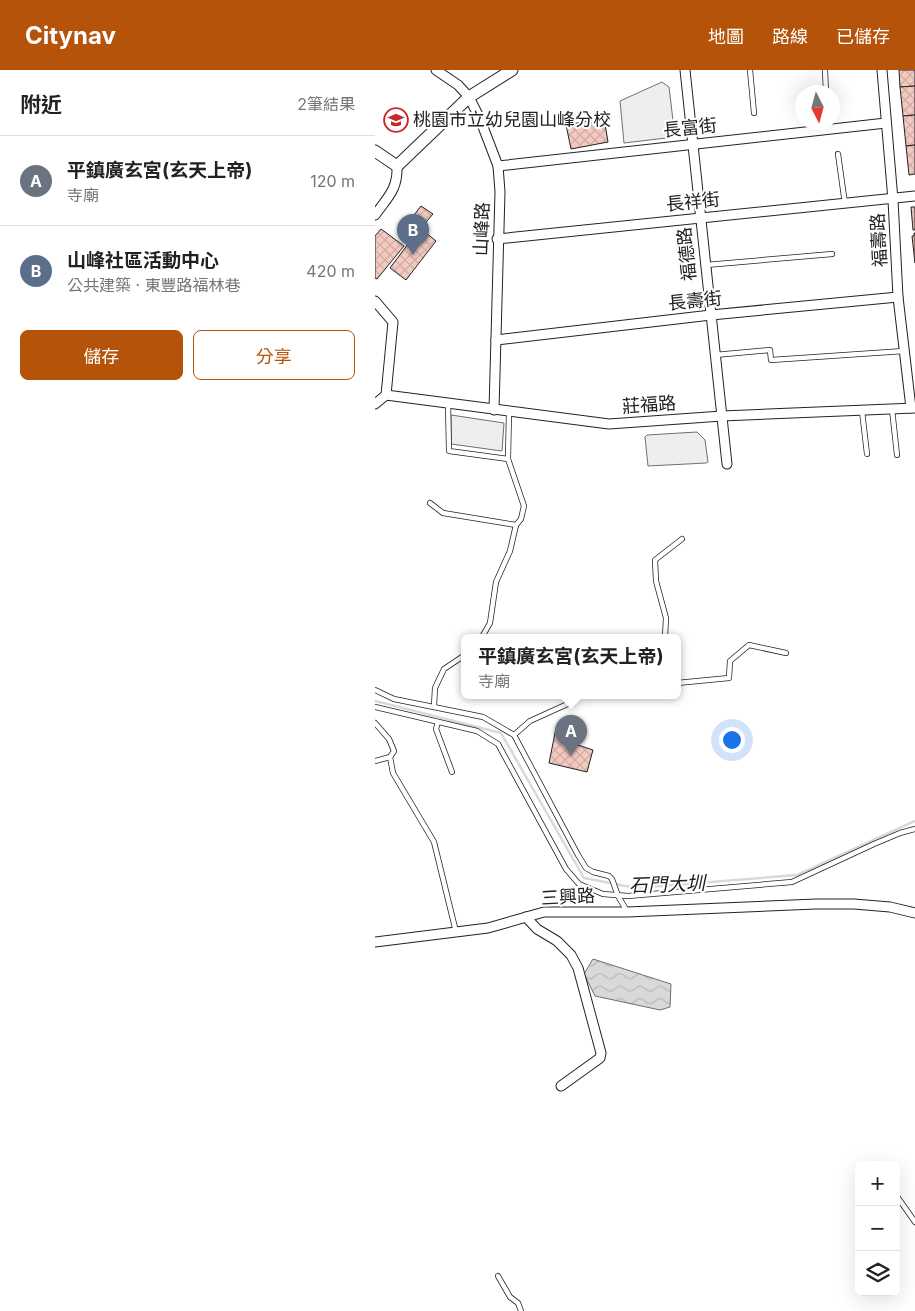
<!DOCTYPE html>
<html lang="zh-TW">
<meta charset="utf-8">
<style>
:root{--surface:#fff;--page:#f2f2f2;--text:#222;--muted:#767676;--line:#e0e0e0;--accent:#b45309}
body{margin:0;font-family:Inter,"Noto Sans TC",sans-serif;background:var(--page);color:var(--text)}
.controls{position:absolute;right:15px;bottom:15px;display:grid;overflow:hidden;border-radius:8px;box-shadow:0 5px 20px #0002}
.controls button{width:45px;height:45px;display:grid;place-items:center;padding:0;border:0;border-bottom:1px solid var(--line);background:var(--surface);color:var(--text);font:25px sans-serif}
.compass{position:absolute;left:420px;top:15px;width:45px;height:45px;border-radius:50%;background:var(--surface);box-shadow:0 5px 20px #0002;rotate:174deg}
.you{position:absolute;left:356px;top:669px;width:18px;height:18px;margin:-12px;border:4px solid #fff;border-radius:50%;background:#1a73e8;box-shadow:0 0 0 8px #1a73e833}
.badge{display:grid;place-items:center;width:32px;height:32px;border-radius:50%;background:var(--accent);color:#fff;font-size:16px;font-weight:700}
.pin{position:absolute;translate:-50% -41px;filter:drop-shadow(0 1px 2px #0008)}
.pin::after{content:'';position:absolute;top:26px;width:18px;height:15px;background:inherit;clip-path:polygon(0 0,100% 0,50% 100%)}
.popup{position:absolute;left:86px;top:564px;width:220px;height:65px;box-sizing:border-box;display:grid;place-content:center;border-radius:8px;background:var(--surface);filter:drop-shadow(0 1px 4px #0005);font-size:16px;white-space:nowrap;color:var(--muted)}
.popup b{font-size:19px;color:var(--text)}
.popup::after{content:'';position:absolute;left:50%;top:100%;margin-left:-10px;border:10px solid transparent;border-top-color:var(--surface)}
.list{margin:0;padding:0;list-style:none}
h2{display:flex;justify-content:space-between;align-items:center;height:65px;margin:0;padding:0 20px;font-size:21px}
h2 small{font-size:16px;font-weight:400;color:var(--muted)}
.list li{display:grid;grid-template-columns:32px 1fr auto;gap:15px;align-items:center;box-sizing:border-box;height:90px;padding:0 20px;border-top:1px solid var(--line)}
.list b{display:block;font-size:19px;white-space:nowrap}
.list p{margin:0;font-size:16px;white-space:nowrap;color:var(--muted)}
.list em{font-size:16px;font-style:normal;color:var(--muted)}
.actions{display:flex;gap:10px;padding:15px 20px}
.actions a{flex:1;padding:11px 0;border:1px solid var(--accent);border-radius:8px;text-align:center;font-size:18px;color:var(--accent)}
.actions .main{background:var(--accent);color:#fff}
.icon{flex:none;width:28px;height:28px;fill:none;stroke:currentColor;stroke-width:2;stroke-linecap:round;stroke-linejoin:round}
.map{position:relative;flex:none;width:540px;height:1241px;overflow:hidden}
header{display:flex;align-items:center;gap:30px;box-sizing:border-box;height:70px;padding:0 25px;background:var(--accent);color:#fff}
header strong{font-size:24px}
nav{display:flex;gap:28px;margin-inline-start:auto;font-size:18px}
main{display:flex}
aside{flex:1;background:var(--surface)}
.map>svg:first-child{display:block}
.park{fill:#eee;stroke:#6f6f6f}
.water{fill:url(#water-waves);stroke:#6f6f6f}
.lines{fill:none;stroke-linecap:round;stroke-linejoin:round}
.stream{stroke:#d9d9d9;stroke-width:2.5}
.building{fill:url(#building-cross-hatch);stroke:#222}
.lane-casing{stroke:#222;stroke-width:6}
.street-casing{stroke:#222;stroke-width:11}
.secondary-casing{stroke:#222;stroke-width:13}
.lane{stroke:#fff;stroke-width:4.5}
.street{stroke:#fff;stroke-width:9}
.secondary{stroke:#fff;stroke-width:11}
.labels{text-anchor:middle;stroke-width:4;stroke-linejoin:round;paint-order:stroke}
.poi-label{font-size:18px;fill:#222;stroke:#fff;text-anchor:start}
.street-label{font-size:18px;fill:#222;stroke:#fff}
.water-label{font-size:19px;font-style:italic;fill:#222;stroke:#fff}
</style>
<header>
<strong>Citynav</strong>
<nav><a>地圖</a><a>路線</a><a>已儲存</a></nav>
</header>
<main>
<aside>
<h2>附近<small>2筆結果</small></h2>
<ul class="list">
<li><span class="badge" style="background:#6b7280">A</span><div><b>平鎮廣玄宮(玄天上帝)</b><p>寺廟</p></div><em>120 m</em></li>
<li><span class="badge" style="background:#5c6f8a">B</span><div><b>山峰社區活動中心</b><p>公共建築 · 東豐路福林巷</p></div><em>420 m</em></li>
</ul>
<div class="actions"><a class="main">儲存</a><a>分享</a></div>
</aside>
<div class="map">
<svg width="540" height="1241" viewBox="0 0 540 1241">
<defs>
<pattern id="water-waves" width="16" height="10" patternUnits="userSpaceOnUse" patternTransform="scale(1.25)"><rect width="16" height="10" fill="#d9d9d9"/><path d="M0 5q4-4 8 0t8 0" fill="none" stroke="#bababa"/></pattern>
<pattern id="building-cross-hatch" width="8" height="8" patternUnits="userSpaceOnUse" patternTransform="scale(1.25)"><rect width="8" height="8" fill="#f3c9c0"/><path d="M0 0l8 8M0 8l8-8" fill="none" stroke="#d0aca5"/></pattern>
</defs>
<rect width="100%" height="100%" fill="#fff"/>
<g class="park">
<polygon points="287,12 294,17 299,59 291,68 249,73 245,31"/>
<polygon points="76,345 129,353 127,381 76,374"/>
<polygon points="322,362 330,370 333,392 331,393 273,396 270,367 272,365"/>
</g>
<polygon class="water" points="218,889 296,914 295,937 285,940 220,926 209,904"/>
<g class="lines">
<polyline class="stream" points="0,631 126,663 209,808 261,818 422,805 540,751"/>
</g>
<g class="building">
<polygon points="524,0 540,0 540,16 525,17"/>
<polygon points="540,16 540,45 528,46 525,17"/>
<polygon points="540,45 540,75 531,76 528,46"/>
<polygon points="229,48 233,72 196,79 191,55"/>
<polygon points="540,75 540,104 534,105 531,76"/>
<polygon points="46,136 58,144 46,158 36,149"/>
<polygon points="536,137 540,137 540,160 538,160"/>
<polygon points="45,158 61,171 31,210 15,198"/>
<polygon points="6,159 29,176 2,209 0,208 0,166"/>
<polygon points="539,163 540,163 540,193 537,166 539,166"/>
<polygon points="181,658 199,663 197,673 218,680 212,702 174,693"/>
</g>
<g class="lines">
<g class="lane-casing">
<g id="lane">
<polyline points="375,0 379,43"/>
<polyline points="450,0 451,22"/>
<polyline points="463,84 470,134"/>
<polyline points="331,195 457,184"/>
<polyline points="340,285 395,280 396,290 529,281"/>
<polyline points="73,334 74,381 133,389"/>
<polyline points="517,339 522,385"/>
<polyline points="487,341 492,384"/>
<polyline points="55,433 68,443 141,455"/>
<polyline points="107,567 115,553 121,512 135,481 141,455 146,449 149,436 133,389 134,342"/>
<polyline points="290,567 291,548 281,511 280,490 307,469"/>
<polyline points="302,613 354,608 355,591 374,575 411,583"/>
<polyline points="0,620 19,629 108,647 139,665 203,785 211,798 218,802 234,806 237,809 243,826 252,841"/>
<polyline points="59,636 60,618 69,599 90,585"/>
<polyline points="0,637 102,661 123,674 191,799 204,814 228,824 253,826 417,812 499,774 525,763 540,759"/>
<polyline points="63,652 61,659 77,702"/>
<polyline points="0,653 14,669 19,681 15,687 18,703 59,772 81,862"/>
<polyline points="139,665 155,651 197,632 205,625"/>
<polyline points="0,691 15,687"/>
<polyline points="521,1125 540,1152"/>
<polyline points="123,1206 135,1227 143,1233 146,1241"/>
</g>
</g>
<g class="street-casing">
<g id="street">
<polyline points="61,0 83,15 94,27 105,49 123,96 125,122 119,340"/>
<polyline points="310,0 352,394"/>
<polyline points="507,0 518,130 523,227 536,338"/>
<polyline points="123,96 511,53"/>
<path d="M0,145C13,127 23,119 22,96"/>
<polyline points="122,169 540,126"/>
<polyline points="0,231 18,252 11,325"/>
<polyline points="121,270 336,245 523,227"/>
<polyline points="11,325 234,354 347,346 540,338"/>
<polyline points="0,334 11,325"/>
<polyline points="151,847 162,859 182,871 196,885 203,898 226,983 225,988 186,1016"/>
<polyline points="0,872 113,858 169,842 252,842 441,834 479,834 515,837 540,843"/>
</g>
</g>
<g class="secondary-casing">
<polyline id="secondary" points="0,81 22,96 94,27 137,0"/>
</g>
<use href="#lane" class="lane"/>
<use href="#street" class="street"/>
<use href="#secondary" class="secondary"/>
</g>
<defs>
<g id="school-ring" transform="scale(1.25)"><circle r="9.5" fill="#fff" stroke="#c62828" stroke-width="1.5"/><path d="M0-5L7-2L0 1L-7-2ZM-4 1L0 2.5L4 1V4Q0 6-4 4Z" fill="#c62828"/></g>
</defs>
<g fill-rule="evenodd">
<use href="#school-ring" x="21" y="50"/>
</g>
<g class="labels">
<g class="poi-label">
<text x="38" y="56">桃園市立幼兒園山峰分校</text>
</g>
<g class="street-label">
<text transform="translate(315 58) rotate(-6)" y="6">長富街</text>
<text transform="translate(318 132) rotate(-6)" y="6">長祥街</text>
<text transform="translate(107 159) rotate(-88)" y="6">山峰路</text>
<text transform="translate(504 170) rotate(-93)" y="6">福壽路</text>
<text transform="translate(312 184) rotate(-96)" y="6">福德路</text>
<text transform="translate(320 231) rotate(-6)" y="6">長壽街</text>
<text transform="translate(274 335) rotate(-4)" y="6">莊福路</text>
<text transform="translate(193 827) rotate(-3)" y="6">三興路</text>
</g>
<g class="water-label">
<text transform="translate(292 814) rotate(-2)" y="7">石門大圳</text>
</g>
</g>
</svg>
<div class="controls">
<button>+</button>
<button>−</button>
<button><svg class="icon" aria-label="layers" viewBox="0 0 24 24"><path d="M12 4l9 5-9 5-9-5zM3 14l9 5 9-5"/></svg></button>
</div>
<svg class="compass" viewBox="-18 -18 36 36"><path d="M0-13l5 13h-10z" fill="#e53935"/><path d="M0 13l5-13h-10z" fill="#767676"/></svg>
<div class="you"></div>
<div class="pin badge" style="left:196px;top:686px;background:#6b7280">A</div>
<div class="popup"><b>平鎮廣玄宮(玄天上帝)</b>寺廟</div>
<div class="pin badge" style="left:38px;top:185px;background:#5c6f8a">B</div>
</div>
</main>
